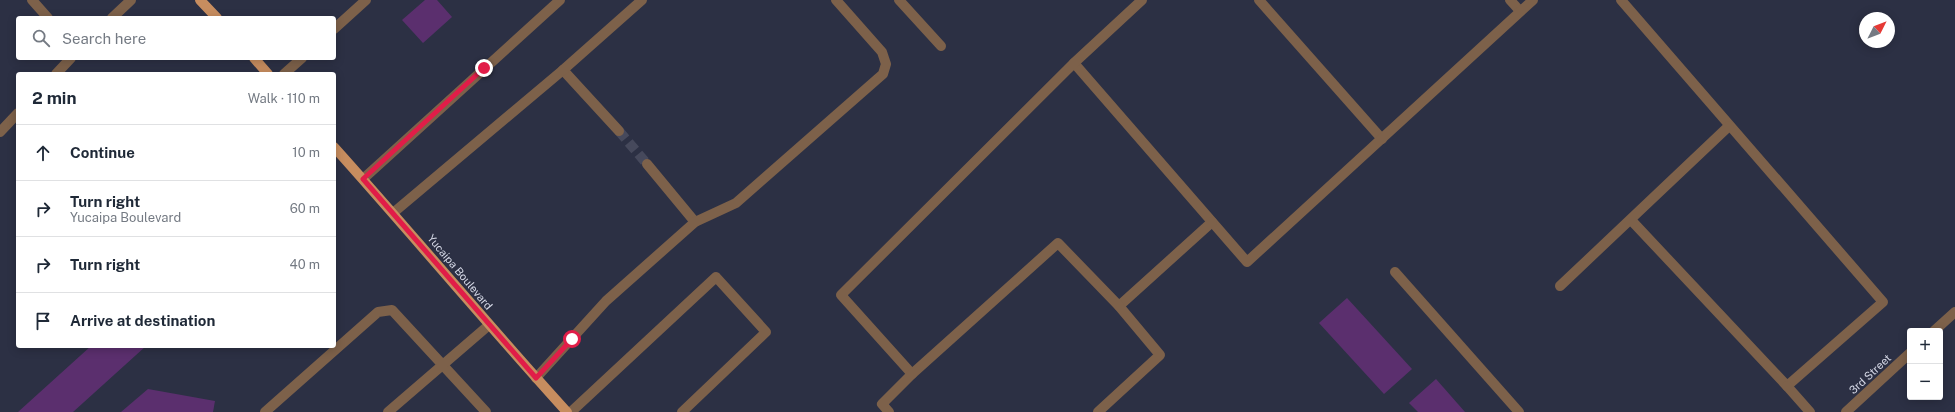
<!DOCTYPE html>
<meta charset="utf-8">
<style>
:root{--surface:#fff;--page:#f2f2f3;--text:#1f2937;--muted:#747a83;--line:#e0e1e3}
body{margin:0;font-family:"Public Sans",sans-serif;background:var(--page);color:var(--text)}
.controls{position:absolute;right:12px;bottom:12px;display:grid;overflow:hidden;border-radius:4px;box-shadow:0 2px 10px #0003}
.controls button{width:36px;height:36px;display:grid;place-items:center;padding:0;border:0;border-bottom:1px solid var(--line);background:var(--surface);color:var(--text);font:20px sans-serif}
.compass{position:absolute;left:1859px;top:12px;width:36px;height:36px;border-radius:50%;background:var(--surface);box-shadow:0 2px 10px #0003;rotate:48deg}
.stop{position:absolute;width:12px;height:12px;margin:-9px;border:3px solid #e11d48;border-radius:50%;background:#fff}
.stop.end{background:#e11d48;border-color:#fff;box-shadow:0 1px 4px #0008}
.list{margin:0;padding:0;list-style:none}
h2{display:flex;justify-content:space-between;align-items:center;height:52px;margin:0;padding:0 16px;font-size:17px}
h2 small{font-size:13px;font-weight:400;color:var(--muted)}
.list li{display:grid;grid-template-columns:26px 1fr auto;gap:12px;align-items:center;box-sizing:border-box;height:56px;padding:0 16px;border-top:1px solid var(--line)}
.list b{display:block;font-size:15px;white-space:nowrap}
.list p{margin:0;font-size:13px;white-space:nowrap;color:var(--muted)}
.list em{font-size:13px;font-style:normal;color:var(--muted)}
.icon{flex:none;width:22px;height:22px;fill:none;stroke:currentColor;stroke-width:2;stroke-linecap:round;stroke-linejoin:round}
.map{position:relative;flex:none;width:1955px;height:412px;overflow:hidden}
.search{position:absolute;background:var(--surface);box-shadow:0 2px 10px #0003;left:16px;top:16px;width:320px;height:44px;display:flex;align-items:center;gap:10px;box-sizing:border-box;padding:0 14px;border-radius:4px;color:var(--muted);font-size:15px}
.panel{position:absolute;background:var(--surface);box-shadow:0 2px 10px #0003;left:16px;top:72px;width:320px;height:276px;border-radius:4px}
.map>svg:first-child{display:block}
.building{fill:#5b2f6e}
.lines{fill:none;stroke-linecap:round;stroke-linejoin:round}
.minor-tunnel{stroke:#46495c;stroke-width:10;stroke-dasharray:10 5;stroke-linecap:butt}
.minor{stroke:#7d614a;stroke-width:10}
.major{stroke:#c78d5f;stroke-width:10}
.route{stroke:#e11d48;stroke-width:5}
.labels{text-anchor:middle;stroke-width:3;stroke-linejoin:round;paint-order:stroke}
.street-label{font-size:11px;fill:#d6d9e7;stroke:#2c3044}
</style>
<div class="map">
<svg width="1955" height="412" viewBox="0 0 1955 412">
<rect width="100%" height="100%" fill="#2c3044"/>
<g class="building">
<polygon points="425,0 437,0 452,17 423,43 402,20"/>
<polygon points="1347,298 1412,369 1384,394 1319,323"/>
<polygon points="91,346 146,346 73,412 18,412"/>
<polygon points="1436,379 1465,412 1418,412 1409,403"/>
<polygon points="148,389 215,401 213,412 121,412"/>
</g>
<g class="lines">
<polyline class="minor-tunnel" points="619,131 647,164"/>
<g class="minor">
<polyline points="32,0 48,18"/>
<polyline points="899,0 941,46"/>
<polyline points="1259,0 1382,139"/>
<polyline points="1510,0 1520,11"/>
<polyline points="1621,0 1883,302 1787,386 1631,220"/>
<polyline points="112,18 131,0"/>
<polyline points="334,29 366,0"/>
<polyline points="1074,63 1247,262 1533,0"/>
<polyline points="563,70 619,131"/>
<polyline points="56,74 71,58"/>
<polyline points="284,74 302,58"/>
<polyline points="0,132 18,113"/>
<polyline points="647,164 695,222"/>
<polyline points="363,179 560,0"/>
<polyline points="393,213 563,70 642,0"/>
<polyline points="1395,272 1519,412"/>
<polyline points="1560,286 1729,126"/>
<polyline points="1119,306 1212,222"/>
<polyline points="1934,331 1955,312"/>
<polyline points="912,374 841,295 1074,63 1142,0"/>
<polyline points="536,378 606,301 695,222 736,203 883,74 886,64 882,52 836,0"/>
<polyline points="1787,386 1810,412"/>
<polyline points="265,412 378,312 392,310 486,412"/>
<polyline points="388,412 489,325"/>
<polyline points="571,412 716,277 766,332 682,412"/>
<polyline points="889,412 882,404 912,374 1058,243 1119,306 1160,355 1098,412"/>
<polyline points="1846,412 1910,353"/>
</g>
<g class="major">
<polyline points="200,0 217,18"/>
<polyline points="254,58 268,74"/>
<path d="M334,147C413,235 488,325 567,412"/>
</g>
</g>
<g class="lines">
<polyline class="route" points="484,68 363,179 536,378 572,339"/>
</g>
<g class="labels">
<g class="street-label">
<text transform="translate(460 272) rotate(50)" y="4">Yucaipa Boulevard</text>
<text transform="translate(1870 374) rotate(-43)" y="4">3rd Street</text>
</g>
</g>
</svg>
<div class="controls">
<button>+</button>
<button>−</button>
</div>
<svg class="compass" viewBox="-18 -18 36 36"><path d="M0-13l5 13h-10z" fill="#e53935"/><path d="M0 13l5-13h-10z" fill="#747a83"/></svg>
<div class="stop" style="left:572px;top:339px"></div>
<div class="stop end" style="left:484px;top:68px"></div>
<div class="search"><svg class="icon" aria-label="search" viewBox="0 0 24 24"><circle cx="10" cy="10" r="6"/><path d="M15 15l6 6"/></svg>Search here</div>
<section class="panel">
<h2>2 min<small>Walk · 110 m</small></h2>
<ul class="list">
<li><svg class="icon" aria-label="ahead" viewBox="0 0 24 24"><path d="M12 20V5M6 11l6-6 6 6"/></svg><div><b>Continue</b></div><em>10 m</em></li>
<li><svg class="icon" aria-label="right" viewBox="0 0 24 24"><path d="M7 20v-9h11M14 6l5 5-5 5"/></svg><div><b>Turn right</b><p>Yucaipa Boulevard</p></div><em>60 m</em></li>
<li><svg class="icon" aria-label="right" viewBox="0 0 24 24"><path d="M7 20v-9h11M14 6l5 5-5 5"/></svg><div><b>Turn right</b></div><em>40 m</em></li>
<li><svg class="icon" aria-label="arrive" viewBox="0 0 24 24"><path d="M6 21V4h12l-3 4 3 4H6"/></svg><div><b>Arrive at destination</b></div></li>
</ul>
</section>
</div>
